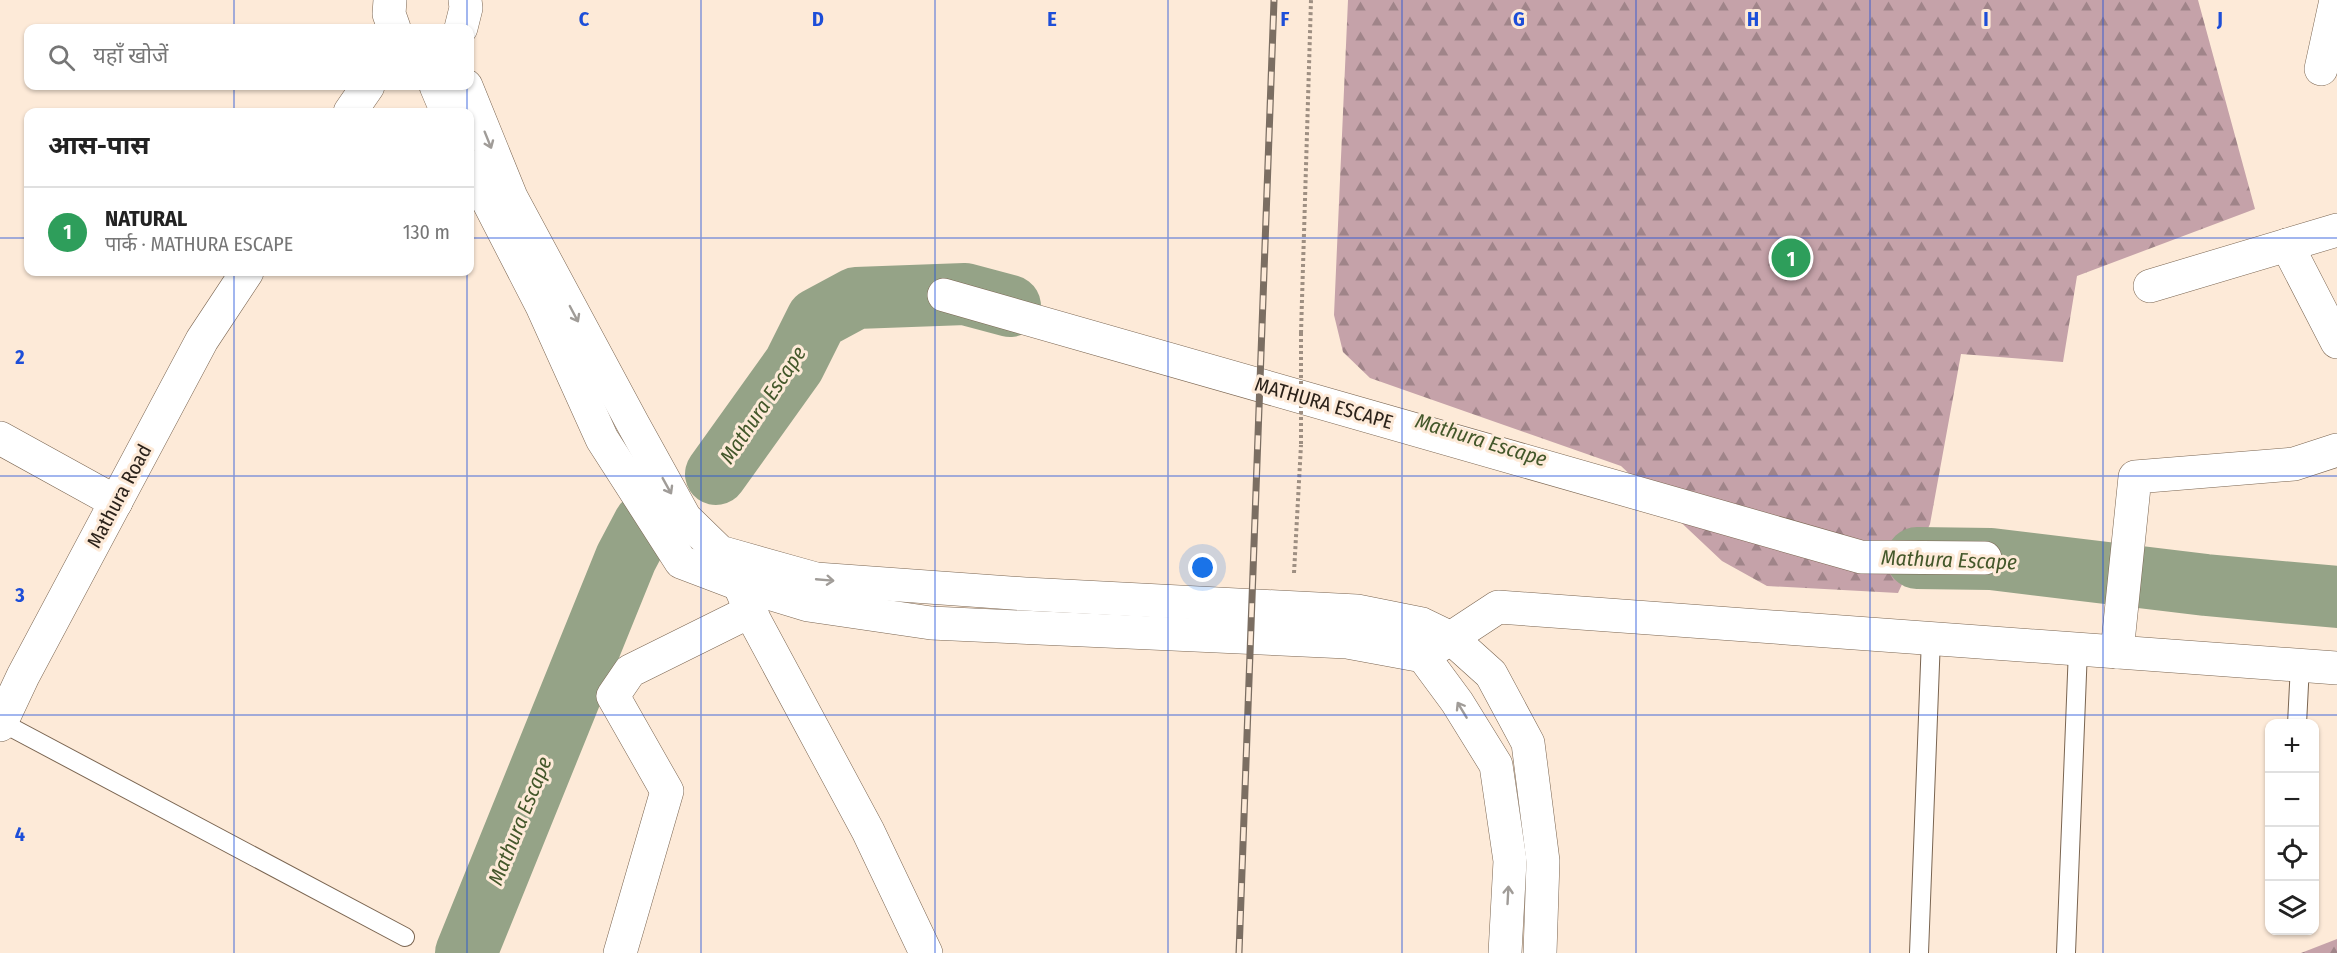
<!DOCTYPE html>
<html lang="hi">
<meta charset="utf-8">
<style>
:root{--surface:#fff;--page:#f2f2f2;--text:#222;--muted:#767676;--line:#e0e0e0;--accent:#455ed1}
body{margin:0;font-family:"Fira Sans Condensed","Noto Sans Devanagari",sans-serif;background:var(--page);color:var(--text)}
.controls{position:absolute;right:18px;bottom:18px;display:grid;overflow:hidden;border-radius:12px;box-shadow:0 2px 4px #0004}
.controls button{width:54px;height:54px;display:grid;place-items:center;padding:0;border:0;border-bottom:2px solid var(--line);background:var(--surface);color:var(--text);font:30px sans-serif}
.you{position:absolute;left:1203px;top:568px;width:21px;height:21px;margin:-15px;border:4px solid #fff;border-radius:50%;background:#1a73e8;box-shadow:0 0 0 9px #1a73e833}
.badge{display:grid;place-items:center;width:39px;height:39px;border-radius:50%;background:var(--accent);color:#fff;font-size:20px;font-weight:700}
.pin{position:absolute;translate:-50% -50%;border:3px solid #fff;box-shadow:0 2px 6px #0006}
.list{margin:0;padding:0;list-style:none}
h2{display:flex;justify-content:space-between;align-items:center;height:78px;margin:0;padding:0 24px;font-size:26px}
h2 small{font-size:20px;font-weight:400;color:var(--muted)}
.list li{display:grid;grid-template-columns:39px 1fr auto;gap:18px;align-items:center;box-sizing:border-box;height:90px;padding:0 24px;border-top:2px solid var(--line)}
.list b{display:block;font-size:22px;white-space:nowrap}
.list p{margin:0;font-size:20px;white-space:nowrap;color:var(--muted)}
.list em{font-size:20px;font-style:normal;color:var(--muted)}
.icon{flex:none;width:33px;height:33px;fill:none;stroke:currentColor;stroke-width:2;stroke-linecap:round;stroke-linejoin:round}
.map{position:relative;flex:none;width:2337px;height:953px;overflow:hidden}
.search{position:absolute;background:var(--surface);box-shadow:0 2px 4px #0004;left:24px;top:24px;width:450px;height:66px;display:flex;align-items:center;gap:15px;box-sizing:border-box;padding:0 21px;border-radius:12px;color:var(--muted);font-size:22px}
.panel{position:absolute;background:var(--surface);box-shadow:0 2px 4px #0004;left:24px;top:108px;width:450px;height:168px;border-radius:12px}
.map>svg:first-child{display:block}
.forest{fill:url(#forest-firs)}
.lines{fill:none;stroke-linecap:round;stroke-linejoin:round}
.river{stroke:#95a387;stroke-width:62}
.service-casing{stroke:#7a6551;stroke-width:20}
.minor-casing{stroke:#7a6551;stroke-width:34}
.tertiary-casing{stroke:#7a6551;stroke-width:34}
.secondary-casing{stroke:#7a6551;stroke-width:34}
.path{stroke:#9e8f82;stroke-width:4;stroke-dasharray:3 3;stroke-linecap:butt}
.service{stroke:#fff;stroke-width:18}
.minor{stroke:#fff;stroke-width:33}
.tertiary{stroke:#fff;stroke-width:33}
.secondary{stroke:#fff;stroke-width:33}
.rail-casing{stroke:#7b6e62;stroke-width:7}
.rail{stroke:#fdead8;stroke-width:4.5;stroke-dasharray:14;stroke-linecap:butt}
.path-bridge{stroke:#9e8f82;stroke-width:4;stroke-dasharray:3 3;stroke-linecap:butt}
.oneway{stroke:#a09c98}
.grid{fill:none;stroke:#1d4ed8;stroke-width:1.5;stroke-opacity:0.55}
.labels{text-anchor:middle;stroke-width:6;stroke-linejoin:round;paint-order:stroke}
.street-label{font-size:20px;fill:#2b221a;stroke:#fdead8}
.water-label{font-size:21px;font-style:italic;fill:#43572a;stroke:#fdead8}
.grid-label{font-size:20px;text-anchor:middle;font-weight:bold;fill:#1d4ed8;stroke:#fdead8;stroke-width:6;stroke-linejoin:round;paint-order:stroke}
</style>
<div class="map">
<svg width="2337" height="953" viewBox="0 0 2337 953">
<defs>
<pattern id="forest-firs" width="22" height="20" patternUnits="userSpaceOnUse" patternTransform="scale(1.5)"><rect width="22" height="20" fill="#c5a2a9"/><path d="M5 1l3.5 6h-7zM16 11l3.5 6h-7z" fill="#a08489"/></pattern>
</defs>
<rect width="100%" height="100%" fill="#fdead8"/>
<g class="forest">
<polygon points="1348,0 2198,0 2255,209 2077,276 2063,362 1961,354 1930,524 1898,593 1767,586 1722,561 1621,466 1370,378 1343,352 1334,315"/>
<polygon points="2337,939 2337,953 2301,953"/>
</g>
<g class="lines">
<g class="river">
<polyline points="716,474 794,365 817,319 856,298 965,294 1010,306"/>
<polyline points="1917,558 1991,559 2206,585 2337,597"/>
<polyline points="466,953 626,558 644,524"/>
</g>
<g class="service-casing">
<g id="service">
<polyline points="1,722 405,937"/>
<polyline points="2297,724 2300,665"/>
<polyline points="1919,953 1931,638"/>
<polyline points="2066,953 2078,649"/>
</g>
</g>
<g class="minor-casing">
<g id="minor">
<polyline points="2321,69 2336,0"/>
<polyline points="2287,245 2337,342"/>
<polyline points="2150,286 2337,230"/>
<polyline points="944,295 1861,557 1985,558"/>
<polyline points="0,438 116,502"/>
<polyline points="742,591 755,621 868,831 926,953"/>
<polyline points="2117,652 2135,477 2294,464 2337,450"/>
<polyline points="1428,653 1498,607 2337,668"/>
<polyline points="620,953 667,791 613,696 630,671 751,611"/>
</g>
</g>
<g class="tertiary-casing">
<g id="tertiary">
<polyline points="436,86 447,112"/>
<polyline points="466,86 511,197 633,424 685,518 720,552 816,579 1025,594 1357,611 1422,624 1451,638 1491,674 1528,743 1543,861 1540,953"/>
<polyline points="470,166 542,306 602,439 681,562 739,584 808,605 931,623 1347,642 1423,656 1457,702 1496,765 1510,861 1505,953"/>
</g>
</g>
<g class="secondary-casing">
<g id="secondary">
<polyline points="390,0 389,14 394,28"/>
<polyline points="461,28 466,8 465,0"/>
<polyline points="350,112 368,86"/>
<polyline points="0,725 23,676 202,340 247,272"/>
</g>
</g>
<g class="path">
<polyline points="1301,333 1311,0"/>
<polyline points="1294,573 1301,445"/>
</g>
<use href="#service" class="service"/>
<use href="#minor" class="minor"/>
<use href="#tertiary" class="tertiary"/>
<use href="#secondary" class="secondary"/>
<g class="rail-casing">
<polyline id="rail" points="1239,953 1274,0"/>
</g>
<use href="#rail" class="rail"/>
<polyline class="path-bridge" points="1301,333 1301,445"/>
</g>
<defs><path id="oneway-shaft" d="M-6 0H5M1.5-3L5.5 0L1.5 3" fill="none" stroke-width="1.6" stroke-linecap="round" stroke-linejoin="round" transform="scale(1.5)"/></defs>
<g class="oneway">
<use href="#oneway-shaft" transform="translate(488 140) rotate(68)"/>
<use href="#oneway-shaft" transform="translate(574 314) rotate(62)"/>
<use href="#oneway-shaft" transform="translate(667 486) rotate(61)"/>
<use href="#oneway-shaft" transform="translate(825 580) rotate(5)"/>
<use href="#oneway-shaft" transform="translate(1462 710) rotate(-121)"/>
<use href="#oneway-shaft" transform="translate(1508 895) rotate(-87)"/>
</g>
<path class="grid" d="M234,0V28M467,0V28M701,0V953M935,0V953M1168,0V953M1402,0V953M1636,0V953M1870,0V953M2103,0V953M234,86V112M467,86V112M0,238H28M470,238H2337M234,272V953M467,272V953M0,476H2337M0,715H2337"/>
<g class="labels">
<g class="street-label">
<text transform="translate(1324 403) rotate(16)" y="7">MATHURA ESCAPE</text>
<text transform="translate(119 496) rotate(-62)" y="7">Mathura Road</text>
</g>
<g class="water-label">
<text transform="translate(763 405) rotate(-56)" y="7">Mathura Escape</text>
<text transform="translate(1481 440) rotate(17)" y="7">Mathura Escape</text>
<text transform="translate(1949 560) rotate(2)" y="7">Mathura Escape</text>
<text transform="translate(520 821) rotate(-68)" y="7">Mathura Escape</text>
</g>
</g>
<g class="grid-label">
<text x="584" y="26">C</text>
<text x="818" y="26">D</text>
<text x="1052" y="26">E</text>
<text x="1285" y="26">F</text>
<text x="1519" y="26">G</text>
<text x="1753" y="26">H</text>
<text x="1986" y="26">I</text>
<text x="2220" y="26">J</text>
<text x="20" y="364">2</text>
<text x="20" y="602">3</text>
<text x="20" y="841">4</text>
</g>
</svg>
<div class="controls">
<button>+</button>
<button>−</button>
<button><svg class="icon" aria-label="locate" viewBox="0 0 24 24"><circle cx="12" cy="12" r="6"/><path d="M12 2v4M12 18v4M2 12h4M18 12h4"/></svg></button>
<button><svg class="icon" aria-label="layers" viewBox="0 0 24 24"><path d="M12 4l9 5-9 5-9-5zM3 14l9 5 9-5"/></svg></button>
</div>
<div class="you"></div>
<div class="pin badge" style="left:1791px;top:258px;background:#2e9e5b">1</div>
<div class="search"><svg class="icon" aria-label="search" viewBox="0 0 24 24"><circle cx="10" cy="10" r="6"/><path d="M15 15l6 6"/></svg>यहाँ खोजें</div>
<section class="panel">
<h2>आस-पास<small></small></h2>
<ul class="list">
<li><span class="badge" style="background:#2e9e5b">1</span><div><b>NATURAL</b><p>पार्क · MATHURA ESCAPE</p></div><em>130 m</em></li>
</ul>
</section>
</div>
